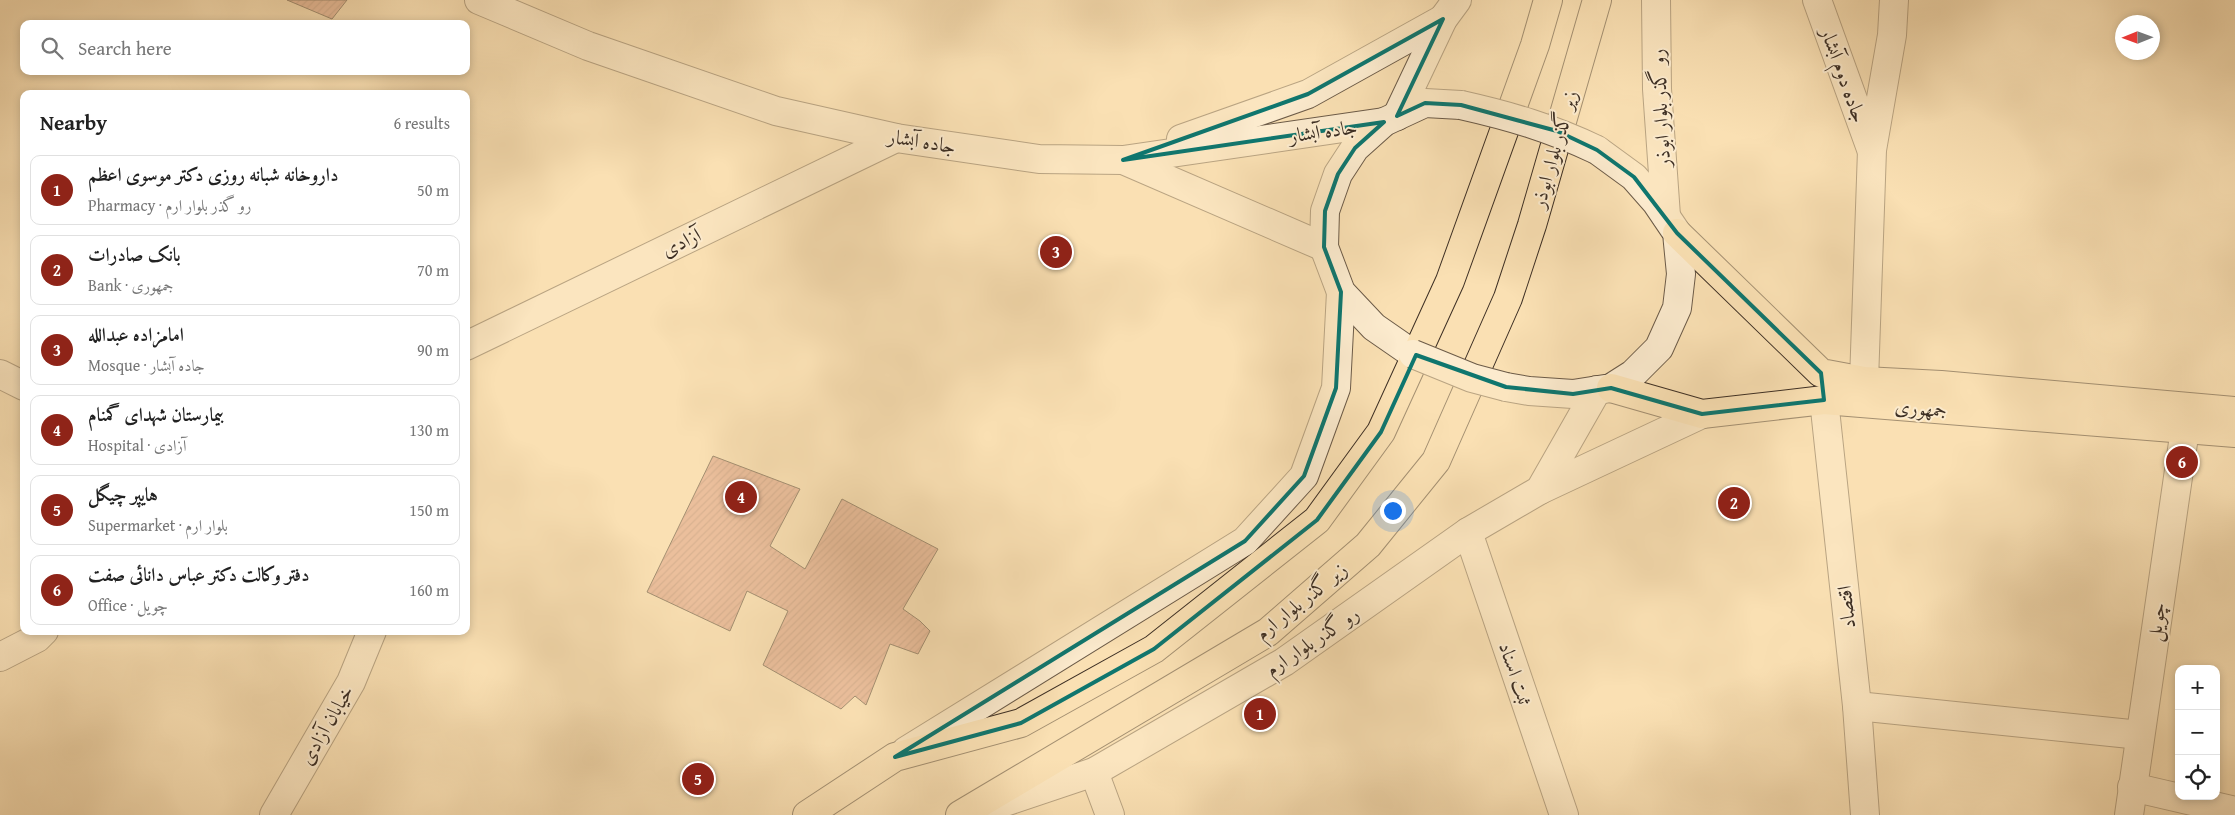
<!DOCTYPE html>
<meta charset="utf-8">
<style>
:root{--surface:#fff;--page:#f2f2f2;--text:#222;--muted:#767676;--line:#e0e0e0;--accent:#8f2418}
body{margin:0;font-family:"Gentium Book Plus",Amiri,serif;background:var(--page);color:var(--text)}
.controls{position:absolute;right:15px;bottom:15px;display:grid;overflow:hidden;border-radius:10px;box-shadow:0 2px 8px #0003}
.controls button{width:45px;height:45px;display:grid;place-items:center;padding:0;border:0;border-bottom:1px solid var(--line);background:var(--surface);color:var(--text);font:25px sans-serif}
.compass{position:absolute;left:2115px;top:15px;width:45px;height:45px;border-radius:50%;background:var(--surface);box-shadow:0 2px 8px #0003;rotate:269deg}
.you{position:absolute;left:1392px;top:510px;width:18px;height:18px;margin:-12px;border:4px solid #fff;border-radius:50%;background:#1a73e8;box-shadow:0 0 0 8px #1a73e833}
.badge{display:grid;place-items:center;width:32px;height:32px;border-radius:50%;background:var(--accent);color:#fff;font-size:16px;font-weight:700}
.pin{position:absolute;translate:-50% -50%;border:2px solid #fff;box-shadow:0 1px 5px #0006}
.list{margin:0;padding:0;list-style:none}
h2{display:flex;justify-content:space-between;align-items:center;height:65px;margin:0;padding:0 20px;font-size:21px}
h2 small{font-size:16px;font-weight:400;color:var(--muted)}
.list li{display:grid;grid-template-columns:32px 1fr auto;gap:15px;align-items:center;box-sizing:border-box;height:70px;margin:0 10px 10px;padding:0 10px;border:1px solid var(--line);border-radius:10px}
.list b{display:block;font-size:19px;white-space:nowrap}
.list p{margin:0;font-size:16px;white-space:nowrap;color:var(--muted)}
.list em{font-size:16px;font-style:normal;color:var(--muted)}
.icon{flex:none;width:28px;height:28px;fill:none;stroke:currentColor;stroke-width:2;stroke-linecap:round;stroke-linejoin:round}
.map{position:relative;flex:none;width:2235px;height:815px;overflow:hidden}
.search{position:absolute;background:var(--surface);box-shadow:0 2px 8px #0003;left:20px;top:20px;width:450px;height:55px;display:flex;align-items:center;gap:12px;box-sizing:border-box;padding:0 18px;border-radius:10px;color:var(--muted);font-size:19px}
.panel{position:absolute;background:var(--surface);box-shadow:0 2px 8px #0003;left:20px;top:90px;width:450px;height:545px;border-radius:10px}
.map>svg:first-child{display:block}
.building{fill:url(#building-hatch);stroke:#3d2f24}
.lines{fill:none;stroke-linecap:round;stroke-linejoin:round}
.minor-casing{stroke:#6c5b48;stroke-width:30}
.major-casing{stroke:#3d2f24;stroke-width:30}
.minor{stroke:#fcebce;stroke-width:28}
.major{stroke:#fae0b3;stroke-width:28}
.minor-bridge-casing{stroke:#6c5b48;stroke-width:30;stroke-linecap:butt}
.minor-bridge{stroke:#fcebce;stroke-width:28}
.marked{fill:none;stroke:#0f766e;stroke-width:4;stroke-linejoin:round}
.labels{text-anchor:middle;stroke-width:4;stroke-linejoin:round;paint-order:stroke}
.street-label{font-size:20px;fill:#3d2f24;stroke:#fcebce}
</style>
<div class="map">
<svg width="2235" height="815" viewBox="0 0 2235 815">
<defs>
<pattern id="building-hatch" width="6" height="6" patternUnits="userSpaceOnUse" patternTransform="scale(1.25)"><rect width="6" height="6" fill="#da9781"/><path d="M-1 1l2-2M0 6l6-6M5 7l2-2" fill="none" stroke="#b27c69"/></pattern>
</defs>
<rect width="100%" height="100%" fill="#fae0b3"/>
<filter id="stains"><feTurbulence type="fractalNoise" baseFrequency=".004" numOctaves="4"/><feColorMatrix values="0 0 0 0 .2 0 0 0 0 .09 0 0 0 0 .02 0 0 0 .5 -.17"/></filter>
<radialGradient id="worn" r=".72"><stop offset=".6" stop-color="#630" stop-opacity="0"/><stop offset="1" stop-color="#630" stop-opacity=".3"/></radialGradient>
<g class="building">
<polygon points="287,0 347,0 332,19"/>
<polygon points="713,456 800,489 770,546 805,569 842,499 938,549 903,609 920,621 930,631 918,654 890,644 866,705 855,696 841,709 763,665 788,611 747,591 730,631 647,592"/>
</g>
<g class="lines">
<g class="minor-casing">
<g id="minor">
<polyline points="479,0 588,46 776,111 896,138 1039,159 1123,160 1384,122"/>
<polyline points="1656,0 1657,89 1666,216"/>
<polyline points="1817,0 1871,149"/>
<polyline points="1397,116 1443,19 1457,0"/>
<polyline points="1181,139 1308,94 1443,19"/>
<polyline points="1123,160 1324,247"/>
<polyline points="466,346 896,138"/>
<polyline points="1413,354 1374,327 1341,292 1324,247 1325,211 1338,174 1355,148 1384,122 1425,103 1461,105"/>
<polyline points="0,374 24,386"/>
<polyline points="1864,381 1872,150 1892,35 1894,0"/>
<polyline points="1506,387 1529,391 1573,394 1611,388 1633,374 1659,348 1677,308 1681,274 1677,233 1656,202 1634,177 1597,150"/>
<polyline points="1824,400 1857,706 1865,815"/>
<polyline points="1540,490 1702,414"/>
<polyline points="1468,532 1564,815"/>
<polyline points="0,657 37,638 44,631"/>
<polyline points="1857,706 2140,735"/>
<polyline points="906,751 1245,541 1304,476 1336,388 1341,292"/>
<polyline points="1094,772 1110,815"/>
<polyline points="2132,787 2235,811"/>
<polyline points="978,811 1094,772 1284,662 1468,532 1540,490 1597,390"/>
<polyline points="274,815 351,682 372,631"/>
<polyline points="2129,815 2185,429"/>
</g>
</g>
<g class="major-casing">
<g id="major">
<polyline points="1677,233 1821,373 1864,381 1941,385 2235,411"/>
<polyline points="1611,388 1702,414 1824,400 2235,433"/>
<polyline points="807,815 895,757 1021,723 1154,649 1317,520 1381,432 1450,281 1535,45 1548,0"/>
<polyline points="960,815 1268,632 1368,545 1436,461 1508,298 1532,225 1597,0"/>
</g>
</g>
<use href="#minor" class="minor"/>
<use href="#major" class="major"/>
<g class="minor-bridge-casing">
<g id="minor-bridge">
<path d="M1461,105C1510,116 1551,128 1597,150"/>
<polyline points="1413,354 1472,378 1506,387"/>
</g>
</g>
<use href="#minor-bridge" class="minor-bridge"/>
</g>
<path d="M0 0H2235V815H0ZM1443,19L1397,116L1425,103L1461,105L1557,131L1597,150L1634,177L1677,233L1821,373L1824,400L1702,414L1611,388L1573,394L1506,387L1416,355L1381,432L1317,520L1154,649L1021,723L895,757L1245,541L1304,476L1336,388L1341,292L1324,247L1325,211L1338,174L1355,148L1384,122L1123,160L1308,94Z" fill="#fae0b3" fill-opacity=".55" fill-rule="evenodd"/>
<path class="marked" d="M1443,19L1397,116L1425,103L1461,105L1557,131L1597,150L1634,177L1677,233L1821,373L1824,400L1702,414L1611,388L1573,394L1506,387L1416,355L1381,432L1317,520L1154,649L1021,723L895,757L1245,541L1304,476L1336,388L1341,292L1324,247L1325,211L1338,174L1355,148L1384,122L1123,160L1308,94Z"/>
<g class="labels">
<g class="street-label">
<text transform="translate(1844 75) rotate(70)" y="7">جاده دوم آبشار</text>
<text transform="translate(1660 108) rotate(-93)" y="7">رو گذر بلوار ابوذر</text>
<text transform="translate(1323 131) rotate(-8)" y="7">جاده آبشار</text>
<text transform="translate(922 141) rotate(9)" y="7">جاده آبشار</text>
<text transform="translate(1554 149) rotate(-74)" y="7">زیر گذر بلوار ابوذر</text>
<text transform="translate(681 242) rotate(-26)" y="7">آزادی</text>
<text transform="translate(1921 408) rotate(5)" y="7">جمهوری</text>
<text transform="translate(1301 601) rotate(-39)" y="7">زیر گذر بلوار ارم</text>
<text transform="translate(1846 607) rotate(-96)" y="7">اقتصاد</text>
<text transform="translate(2156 622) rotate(-82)" y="7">چویل</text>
<text transform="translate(1312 641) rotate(-34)" y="7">رو گذر بلوار ارم</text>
<text transform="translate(1516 674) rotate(71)" y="7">ثبت اسناد</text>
<text transform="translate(326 725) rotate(-60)" y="7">خیابان آزادی</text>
</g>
</g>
<rect width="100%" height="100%" filter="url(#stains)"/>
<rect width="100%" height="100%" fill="url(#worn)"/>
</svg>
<div class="controls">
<button>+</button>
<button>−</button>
<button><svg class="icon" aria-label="locate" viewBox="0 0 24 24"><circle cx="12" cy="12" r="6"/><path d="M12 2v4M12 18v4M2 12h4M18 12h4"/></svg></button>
</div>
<svg class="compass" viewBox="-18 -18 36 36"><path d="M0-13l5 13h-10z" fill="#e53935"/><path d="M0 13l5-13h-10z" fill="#767676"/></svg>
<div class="you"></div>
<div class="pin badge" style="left:1260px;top:714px">1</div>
<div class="pin badge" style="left:1734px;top:503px">2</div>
<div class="pin badge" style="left:1056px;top:252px">3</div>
<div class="pin badge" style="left:741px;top:497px">4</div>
<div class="pin badge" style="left:698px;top:779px">5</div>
<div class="pin badge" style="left:2182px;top:462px">6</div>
<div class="search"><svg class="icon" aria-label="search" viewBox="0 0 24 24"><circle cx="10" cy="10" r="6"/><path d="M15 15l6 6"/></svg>Search here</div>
<section class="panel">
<h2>Nearby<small>6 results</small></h2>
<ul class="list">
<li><span class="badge">1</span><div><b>داروخانه شبانه روزی دکتر موسوی اعظم</b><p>Pharmacy · رو گذر بلوار ارم</p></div><em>50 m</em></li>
<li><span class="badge">2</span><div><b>بانک صادرات</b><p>Bank · جمهوری</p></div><em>70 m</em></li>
<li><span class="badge">3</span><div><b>امامزاده عبدالله</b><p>Mosque · جاده آبشار</p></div><em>90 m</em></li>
<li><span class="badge">4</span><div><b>بیمارستان شهدای گمنام</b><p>Hospital · آزادی</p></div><em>130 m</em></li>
<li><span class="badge">5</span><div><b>هایپر چیگل</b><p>Supermarket · بلوار ارم</p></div><em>150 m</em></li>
<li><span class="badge">6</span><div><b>دفتر وکالت دکتر عباس دانائی صفت</b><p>Office · چویل</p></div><em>160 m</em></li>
</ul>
</section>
</div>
